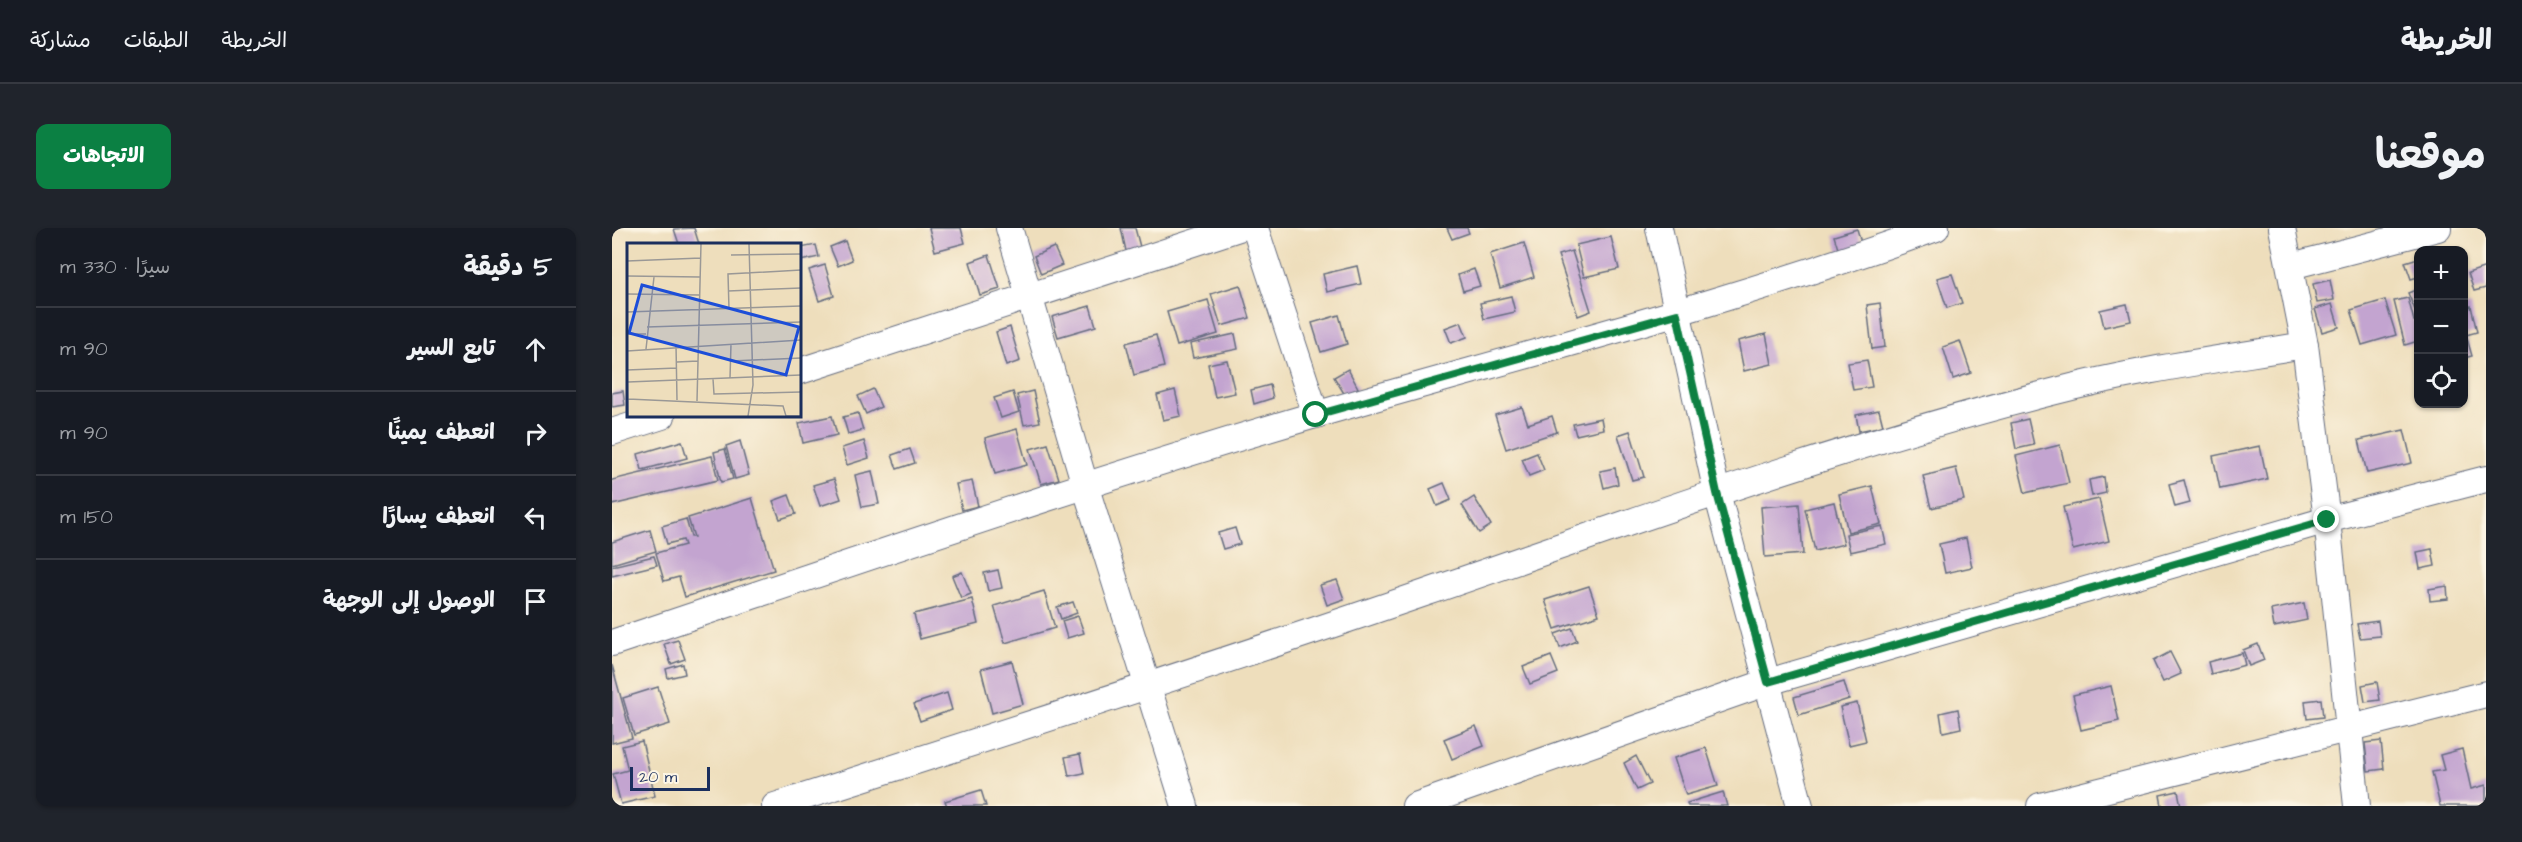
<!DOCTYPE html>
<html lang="ar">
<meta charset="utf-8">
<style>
:root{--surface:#171b24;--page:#20242c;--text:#f1f3f6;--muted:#9ea1a6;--line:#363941;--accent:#0b8043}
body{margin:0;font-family:"Architects Daughter","Playpen Sans Arabic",sans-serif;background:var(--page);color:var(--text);direction:rtl}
.controls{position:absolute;right:18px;top:18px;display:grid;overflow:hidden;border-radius:12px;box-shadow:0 2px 4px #0004}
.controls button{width:54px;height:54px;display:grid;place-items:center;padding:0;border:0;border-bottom:2px solid var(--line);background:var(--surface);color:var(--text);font:30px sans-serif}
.scale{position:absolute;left:18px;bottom:15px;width:80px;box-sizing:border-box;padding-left:6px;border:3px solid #1b2f5e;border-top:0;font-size:16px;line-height:21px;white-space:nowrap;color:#1b2f5e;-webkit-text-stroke:4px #fcf5e5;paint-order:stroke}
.stop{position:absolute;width:18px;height:18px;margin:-14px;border:4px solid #0b8043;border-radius:50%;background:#fff}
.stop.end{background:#0b8043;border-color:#fff;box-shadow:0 2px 6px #0008}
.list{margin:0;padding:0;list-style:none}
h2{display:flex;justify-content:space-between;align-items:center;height:78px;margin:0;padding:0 24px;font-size:26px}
h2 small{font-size:20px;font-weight:400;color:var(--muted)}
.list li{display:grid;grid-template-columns:39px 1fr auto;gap:18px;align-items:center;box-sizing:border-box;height:84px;padding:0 24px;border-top:2px solid var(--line)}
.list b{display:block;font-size:22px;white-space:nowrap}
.list em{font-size:20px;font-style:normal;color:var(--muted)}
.icon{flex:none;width:33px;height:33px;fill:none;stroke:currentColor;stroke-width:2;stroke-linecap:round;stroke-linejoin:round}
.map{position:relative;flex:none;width:1874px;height:578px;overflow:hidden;direction:ltr;border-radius:12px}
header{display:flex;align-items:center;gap:36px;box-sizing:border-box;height:84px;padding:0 30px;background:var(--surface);border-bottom:2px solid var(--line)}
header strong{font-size:28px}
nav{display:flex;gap:33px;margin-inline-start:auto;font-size:21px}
.intro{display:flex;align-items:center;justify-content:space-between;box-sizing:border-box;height:144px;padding:0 36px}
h1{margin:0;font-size:42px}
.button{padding:15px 27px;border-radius:12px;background:var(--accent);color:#fff;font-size:21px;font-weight:700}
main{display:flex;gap:36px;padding:0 36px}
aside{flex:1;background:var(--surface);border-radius:12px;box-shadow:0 2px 4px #0004}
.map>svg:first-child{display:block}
.building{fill:#c3a4d0}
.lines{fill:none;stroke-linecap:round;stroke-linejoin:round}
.street-casing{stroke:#656c7f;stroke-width:28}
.street{stroke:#fff;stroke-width:26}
.route{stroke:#0b8043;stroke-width:8}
.inset-road{fill:none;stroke:#9a9896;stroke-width:1.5}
.view{fill:#1d4ed8;fill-opacity:0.15;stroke:#1d4ed8;stroke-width:3}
.inset-edge{fill:none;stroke:#1b2f5e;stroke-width:3}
</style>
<header>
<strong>الخريطة</strong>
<nav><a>الخريطة</a><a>الطبقات</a><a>مشاركة</a></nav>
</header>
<div class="intro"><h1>موقعنا</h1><a class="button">الاتجاهات</a></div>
<main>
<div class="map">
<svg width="1874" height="578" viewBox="0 0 1874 578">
<rect width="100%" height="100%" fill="#fcf5e5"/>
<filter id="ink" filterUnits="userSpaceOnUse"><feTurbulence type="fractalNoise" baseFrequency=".0167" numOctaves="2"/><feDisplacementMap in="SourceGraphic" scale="12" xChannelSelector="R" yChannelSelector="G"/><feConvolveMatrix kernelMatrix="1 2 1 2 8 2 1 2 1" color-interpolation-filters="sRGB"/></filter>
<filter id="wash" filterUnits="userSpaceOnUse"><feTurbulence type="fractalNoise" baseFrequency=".008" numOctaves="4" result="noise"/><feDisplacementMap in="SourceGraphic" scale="24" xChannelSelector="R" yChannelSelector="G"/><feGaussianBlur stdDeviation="1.35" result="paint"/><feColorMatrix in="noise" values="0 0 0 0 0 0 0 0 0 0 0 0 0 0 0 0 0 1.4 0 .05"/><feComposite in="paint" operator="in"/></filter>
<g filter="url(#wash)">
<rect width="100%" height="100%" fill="#eedebc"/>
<g id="blocks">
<g class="building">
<polygon points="82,0 87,16 67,16 62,1"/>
<polygon points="317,0 349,0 353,15 323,23"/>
<polygon points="509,0 523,0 528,19 514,23"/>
<polygon points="835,0 855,0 857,5 840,11"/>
<polygon points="1245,1 1250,18 1227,24 1222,8"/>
<polygon points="999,9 1007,41 972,49 964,17"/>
<polygon points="233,13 240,32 226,38 218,19"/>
<polygon points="912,15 922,49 888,60 878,26"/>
<polygon points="204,17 207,29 188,33 188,20"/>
<polygon points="442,19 450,37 429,46 422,28"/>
<polygon points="960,23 979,83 966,88 946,27"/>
<polygon points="377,27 388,61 368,67 358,34"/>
<polygon points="1806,30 1806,49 1799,51 1793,34"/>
<polygon points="213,37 222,68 207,73 197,42"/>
<polygon points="745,38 749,56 715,64 711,46"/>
<polygon points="1874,39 1874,60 1862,63 1856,45"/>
<polygon points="862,41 868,58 851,63 846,47"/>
<polygon points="1340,46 1350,75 1335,80 1325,50"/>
<polygon points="1718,52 1722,72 1705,75 1701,56"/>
<polygon points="628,57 638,90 609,98 599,66"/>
<polygon points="1806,61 1806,81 1803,82 1796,65"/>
<polygon points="899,68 903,84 872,91 868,75"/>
<polygon points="1796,70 1802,93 1806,92 1806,113 1793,117 1782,73"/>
<polygon points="596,72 606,106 565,118 555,84"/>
<polygon points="1773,72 1784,107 1750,117 1739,82"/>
<polygon points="1268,75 1273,119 1260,121 1255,77"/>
<polygon points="1515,76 1519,93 1492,99 1488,82"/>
<polygon points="1720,76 1727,99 1710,104 1703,81"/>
<polygon points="478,78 484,98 446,109 440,89"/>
<polygon points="1859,78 1865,104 1854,107 1860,128 1852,130 1852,80"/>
<polygon points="727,87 735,116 709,124 700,95"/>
<polygon points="849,94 855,109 839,115 833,100"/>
<polygon points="398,99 408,133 394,138 384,104"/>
<polygon points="623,106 626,121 581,130 578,116"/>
<polygon points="1154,106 1160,136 1132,143 1126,113"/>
<polygon points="544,107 552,139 522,147 514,115"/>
<polygon points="1348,113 1359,145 1341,151 1331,119"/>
<polygon points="615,132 623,165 603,169 596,136"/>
<polygon points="1255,132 1260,159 1241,162 1236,135"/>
<polygon points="736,141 746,160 733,167 722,149"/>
<polygon points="658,157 661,170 642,176 639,162"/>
<polygon points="261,161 269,179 254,186 246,168"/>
<polygon points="563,162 569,188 551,192 545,167"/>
<polygon points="11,163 13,177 0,179 0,165"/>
<polygon points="421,163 428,194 412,197 405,167"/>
<polygon points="401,164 407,184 389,190 382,170"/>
<polygon points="910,179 916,196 940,188 945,204 894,221 883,187"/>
<polygon points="1267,182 1271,198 1247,203 1244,187"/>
<polygon points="246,185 251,202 236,206 231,189"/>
<polygon points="220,188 225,207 191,215 187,195"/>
<polygon points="989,190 991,201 964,207 961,196"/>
<polygon points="1416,191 1422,217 1404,221 1399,195"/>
<polygon points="405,201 415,237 383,246 373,210"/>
<polygon points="1792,202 1800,235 1755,245 1747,212"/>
<polygon points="1018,203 1032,249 1020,252 1006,207"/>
<polygon points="70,213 75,230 30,242 26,226"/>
<polygon points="128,213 137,247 123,251 114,218"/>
<polygon points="252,213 257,230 235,237 230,220"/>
<polygon points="436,216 447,251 429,256 418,221"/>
<polygon points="1448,217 1457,255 1413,265 1404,228"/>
<polygon points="1648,218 1655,251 1608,261 1601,228"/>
<polygon points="113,221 121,251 109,254 102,224"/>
<polygon points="298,221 303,235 285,241 280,227"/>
<polygon points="925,225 932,242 917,248 910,231"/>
<polygon points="100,228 106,252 0,277 0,252"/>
<polygon points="1003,240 1006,256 992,260 988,243"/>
<polygon points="1344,240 1352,272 1319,280 1311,248"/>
<polygon points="260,243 267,276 250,279 243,247"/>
<polygon points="1492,249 1494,265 1480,268 1477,252"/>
<polygon points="222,251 229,271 208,278 201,257"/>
<polygon points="1572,252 1578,275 1563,279 1557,256"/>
<polygon points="360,253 366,278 350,282 344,256"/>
<polygon points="832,255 839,272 825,278 818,261"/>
<polygon points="1260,258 1269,296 1236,304 1227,266"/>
<polygon points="177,267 184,286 168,291 161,273"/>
<polygon points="862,269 879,297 867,305 850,277"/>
<polygon points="140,270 162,342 73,369 67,349 52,353 44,325 73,317 71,312 55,316 50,298 74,291 79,309 82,309 76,290"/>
<polygon points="1487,271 1497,313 1461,322 1451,279"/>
<polygon points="1222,274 1232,316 1203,323 1193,281"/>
<polygon points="1187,276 1191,326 1153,329 1149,279"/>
<polygon points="1270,298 1274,316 1238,324 1234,306"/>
<polygon points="623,300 628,316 611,321 606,305"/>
<polygon points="38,302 44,323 0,336 0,314"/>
<polygon points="1354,310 1360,339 1333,345 1327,316"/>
<polygon points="1820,321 1823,338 1808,341 1805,324"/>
<polygon points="42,328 45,337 0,348 0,338"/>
<polygon points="386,342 390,360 376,363 372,345"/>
<polygon points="350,344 359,366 349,370 340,348"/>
<polygon points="725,352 732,371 715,377 708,357"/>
<polygon points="977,358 987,387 943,401 933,372"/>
<polygon points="1835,358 1836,371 1818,373 1817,361"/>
<polygon points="432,363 443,400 393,415 382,378"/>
<polygon points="360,371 366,396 308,411 302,386"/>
<polygon points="461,374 465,385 449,391 445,379"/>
<polygon points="1692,375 1695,392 1662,399 1659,382"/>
<polygon points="466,388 472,405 455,410 450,393"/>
<polygon points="1766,393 1768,408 1748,410 1745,396"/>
<polygon points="960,400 965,413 948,420 943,406"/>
<polygon points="66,412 73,431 59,436 52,416"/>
<polygon points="1646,416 1652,432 1637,438 1631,422"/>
<polygon points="1558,424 1569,446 1551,454 1541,433"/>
<polygon points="1630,425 1633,437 1599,446 1596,434"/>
<polygon points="939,428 946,445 918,456 911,439"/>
<polygon points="400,433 411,476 380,485 369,441"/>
<polygon points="71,436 73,446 56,450 54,441"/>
<polygon points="0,437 20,510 0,515"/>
<polygon points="1232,454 1237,471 1187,487 1182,469"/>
<polygon points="1765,454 1768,472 1753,474 1750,457"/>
<polygon points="1499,458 1507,493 1469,502 1461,467"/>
<polygon points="46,459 58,496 22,507 11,470"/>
<polygon points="335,465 340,482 308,493 302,476"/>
<polygon points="1709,471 1711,489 1695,491 1693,473"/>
<polygon points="1245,475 1254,513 1237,517 1228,479"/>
<polygon points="1346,481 1349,500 1331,504 1328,485"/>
<polygon points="864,498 872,518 840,531 832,511"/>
<polygon points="30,513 43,568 9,576 1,546 16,542 10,518"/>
<polygon points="1769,513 1772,541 1756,543 1753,515"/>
<polygon points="1094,520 1106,558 1074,567 1062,530"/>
<polygon points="1850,521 1859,561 1874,557 1874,578 1828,578 1820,544 1832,542 1828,527"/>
<polygon points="468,526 472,545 457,548 453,529"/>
<polygon points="1024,528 1038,556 1025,562 1012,535"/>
<polygon points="369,562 374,578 335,578 333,573"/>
<polygon points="1566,563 1569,578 1550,578 1548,567"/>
<polygon points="1111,564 1115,578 1076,578 1075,575"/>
</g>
</g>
</g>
<g filter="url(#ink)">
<use href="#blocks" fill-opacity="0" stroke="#656c7f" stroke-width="1.5"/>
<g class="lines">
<g class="street-casing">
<g id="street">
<polyline points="397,0 473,257 573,578"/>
<polyline points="643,0 704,187"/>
<polyline points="1047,0 1105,265 1188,578"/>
<polyline points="1670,0 1693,117 1715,292 1745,578"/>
<polyline points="1679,38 1826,0"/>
<polyline points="188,143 627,0"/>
<polyline points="0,204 50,188"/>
<path d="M0,415C234,337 467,256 703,187C911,127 1121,74 1324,0"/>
<path d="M163,578C380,509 597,439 813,365C1020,294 1227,218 1440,164C1523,142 1608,131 1693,117"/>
<polyline points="803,578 1156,454 1715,292 1874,251"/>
<polyline points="1428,578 1874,466"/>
</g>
</g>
<use href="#street" class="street"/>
</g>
</g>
<g class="lines" filter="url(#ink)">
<polyline class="route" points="704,187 1065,86 1105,265 1156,454 1715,292"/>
</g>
<g transform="translate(15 15)">
<rect width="174" height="174" fill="#eedebc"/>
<path class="inset-road" d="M104,12L174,11M0,18L74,15M0,33L73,34M101,48L174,45M0,51L72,52M102,66L101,31L174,27M0,69L174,63M20,84L174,79M0,91H19M49,102L50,157M19,106L27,34M0,108L174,97M105,118L174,115M50,119L71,118M0,120L1,173M0,127L50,125M103,135L104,101M86,136L87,151L174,149M1,139L174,132M1,156L156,163L159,173H174M70,158L74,1M121,173L126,142L122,1"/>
<path class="view" d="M15,42L172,84L159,132L2,90Z"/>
<rect width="174" height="174" class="inset-edge"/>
</g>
</svg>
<div class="controls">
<button>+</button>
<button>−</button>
<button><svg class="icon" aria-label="locate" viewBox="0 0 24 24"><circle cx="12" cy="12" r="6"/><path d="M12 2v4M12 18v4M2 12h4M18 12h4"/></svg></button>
</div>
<div class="scale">20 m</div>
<div class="stop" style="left:704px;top:187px"></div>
<div class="stop end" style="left:1715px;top:292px"></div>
</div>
<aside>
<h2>5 دقيقة<small>سيرًا · 330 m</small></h2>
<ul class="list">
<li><svg class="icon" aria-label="ahead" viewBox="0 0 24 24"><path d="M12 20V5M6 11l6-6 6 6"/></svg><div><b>تابع السير</b></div><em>90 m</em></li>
<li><svg class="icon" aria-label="right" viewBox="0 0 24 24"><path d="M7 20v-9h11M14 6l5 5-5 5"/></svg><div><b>انعطف يمينًا</b></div><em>90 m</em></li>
<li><svg class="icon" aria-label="left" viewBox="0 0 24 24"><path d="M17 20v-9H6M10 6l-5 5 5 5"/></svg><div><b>انعطف يسارًا</b></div><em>150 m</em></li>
<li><svg class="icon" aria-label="arrive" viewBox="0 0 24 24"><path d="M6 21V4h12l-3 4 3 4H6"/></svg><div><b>الوصول إلى الوجهة</b></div></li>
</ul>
</aside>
</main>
